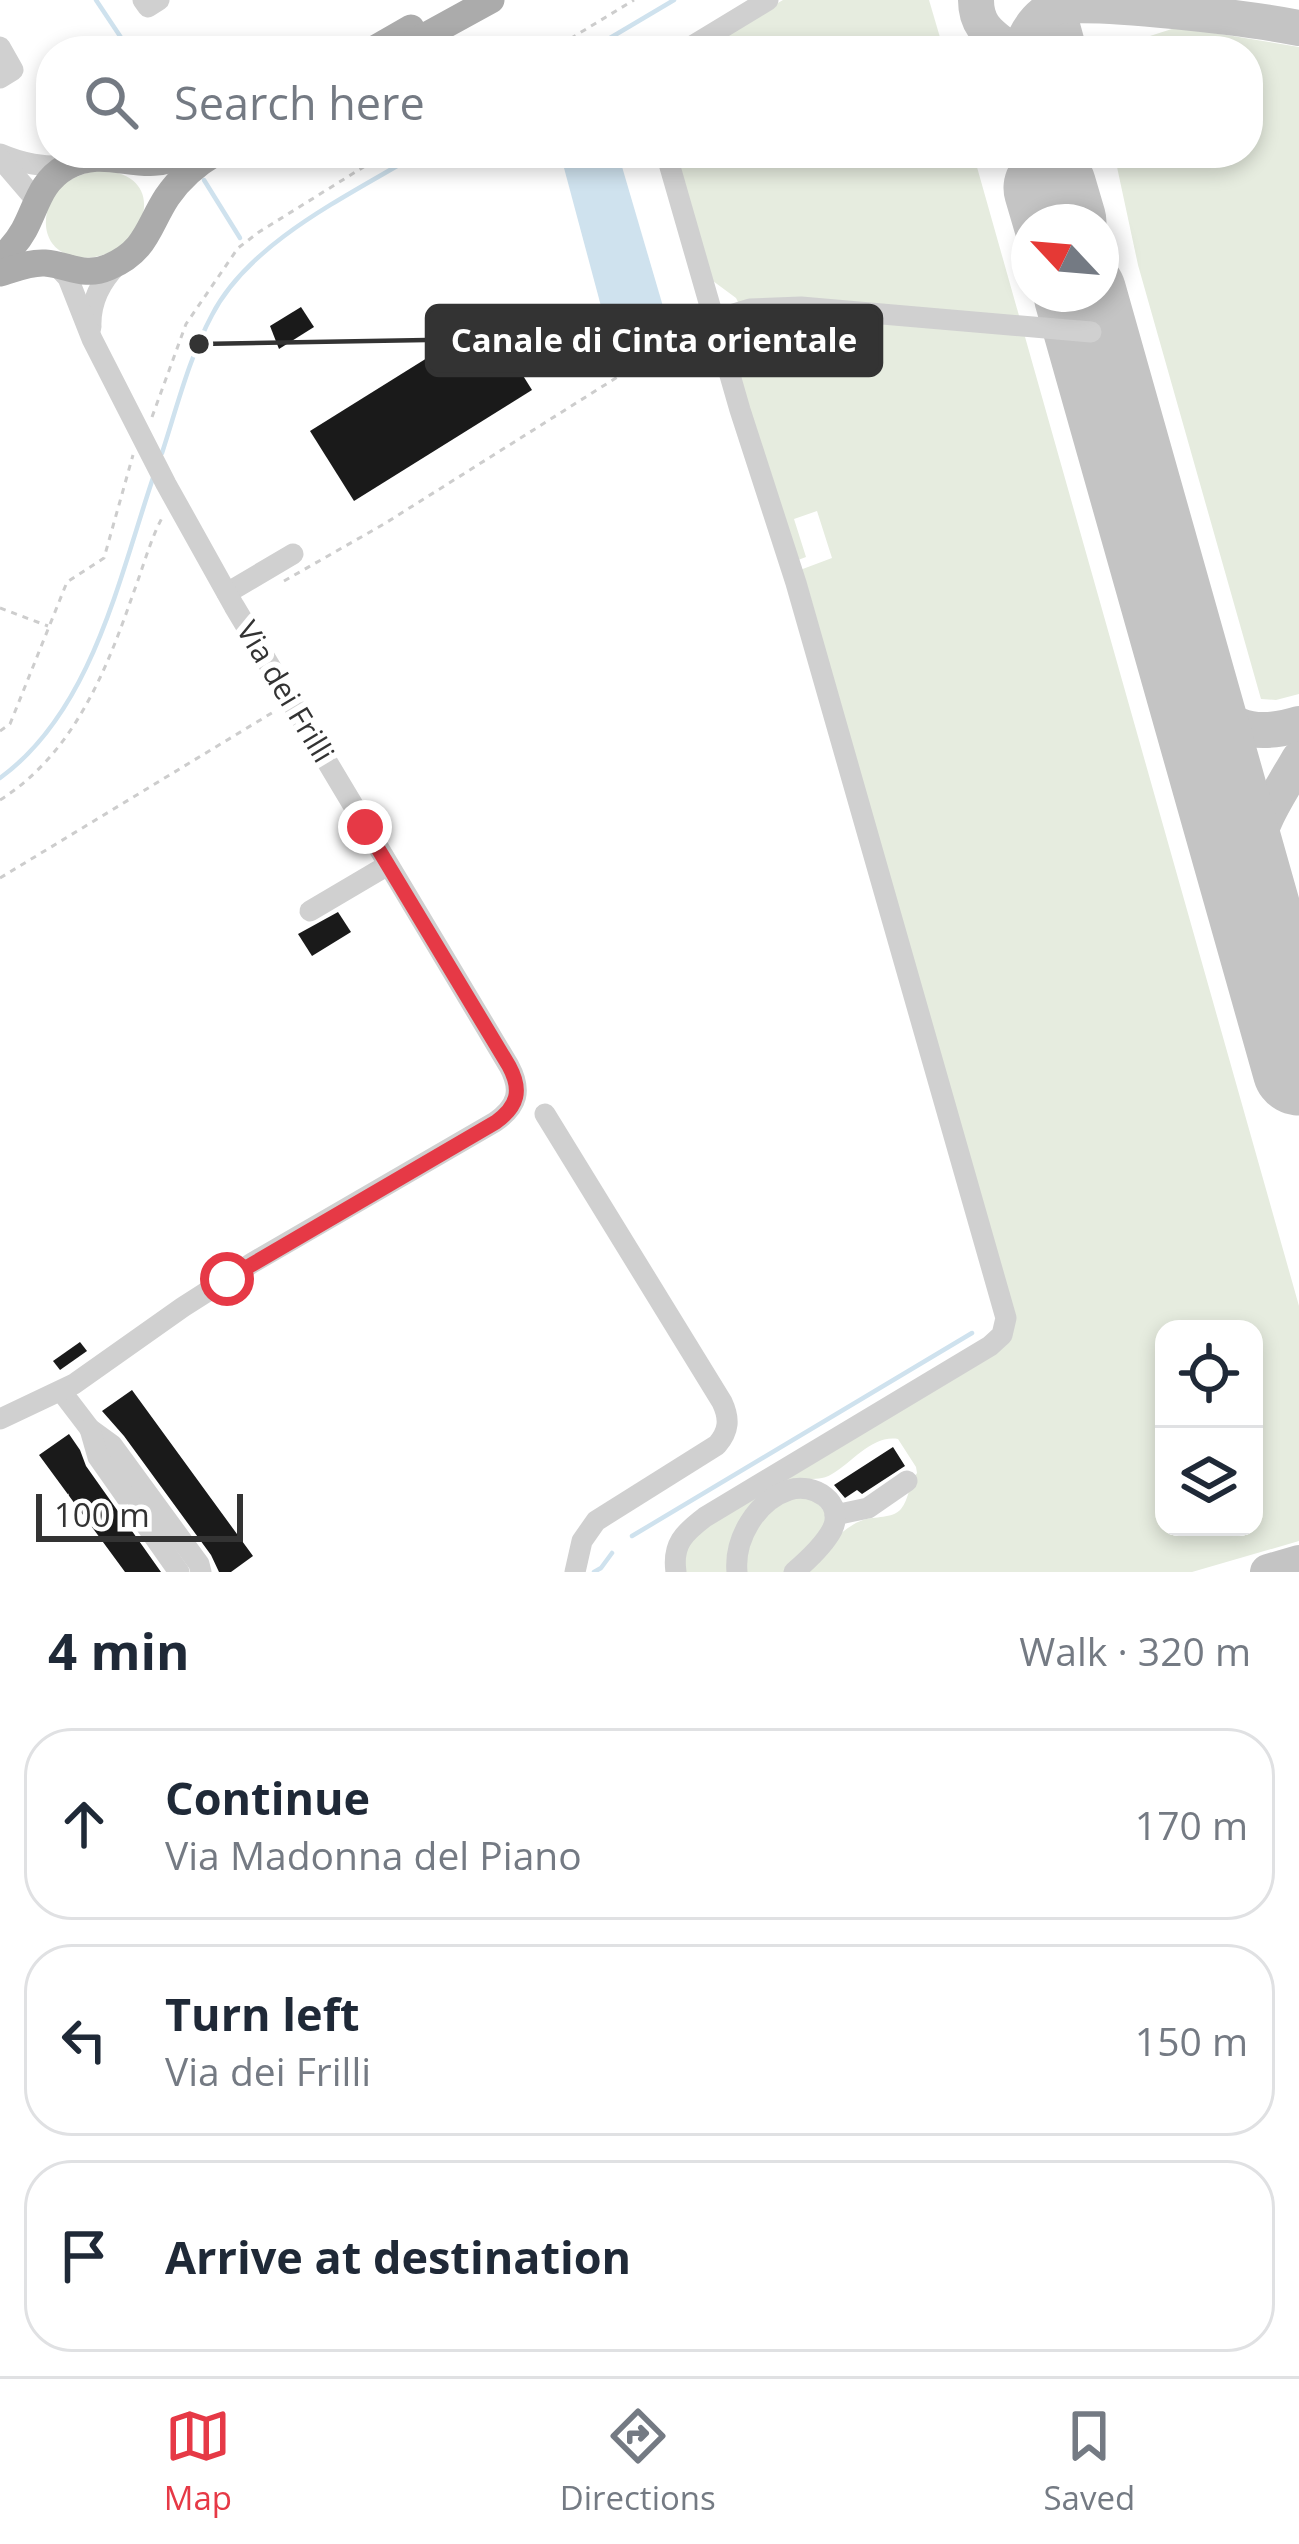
<!DOCTYPE html>
<meta charset="utf-8">
<style>
:root{--surface:#fff;--page:#f6f6f7;--text:#1f2937;--muted:#747a83;--line:#e0e1e3;--accent:#e63946}
body{margin:0;font-family:"Open Sans",sans-serif;background:var(--page);color:var(--text)}
.controls{position:absolute;right:36px;bottom:36px;display:grid;overflow:hidden;border-radius:24px;box-shadow:0 6px 18px #0003}
.controls button{width:108px;height:108px;display:grid;place-items:center;padding:0;border:0;border-bottom:3px solid var(--line);background:var(--surface);color:var(--text);font:60px sans-serif}
.compass{position:absolute;left:1011px;top:204px;width:108px;height:108px;border-radius:50%;background:var(--surface);box-shadow:0 6px 18px #0003;rotate:296deg}
.scale{position:absolute;left:36px;bottom:30px;width:207px;box-sizing:border-box;padding-left:12px;border:6px solid #333;border-top:0;font-size:33px;line-height:42px;white-space:nowrap;color:#333;-webkit-text-stroke:9px #fff;paint-order:stroke}
.stop{position:absolute;width:36px;height:36px;margin:-27px;border:9px solid #e63946;border-radius:50%;background:#fff}
.stop.end{background:#e63946;border-color:#fff;box-shadow:0 3px 12px #0008}
.list{margin:0;padding:0;list-style:none}
h2{display:flex;justify-content:space-between;align-items:center;height:156px;margin:0;padding:0 48px;font-size:51px}
h2 small{font-size:39px;font-weight:400;color:var(--muted)}
.list li{display:grid;grid-template-columns:78px 1fr auto;gap:36px;align-items:center;box-sizing:border-box;height:192px;margin:0 24px 24px;padding:0 24px;border:3px solid var(--line);border-radius:48px}
.list b{display:block;font-size:45px;white-space:nowrap}
.list p{margin:0;font-size:39px;white-space:nowrap;color:var(--muted)}
.list em{font-size:39px;font-style:normal;color:var(--muted)}
.icon{flex:none;width:66px;height:66px;fill:none;stroke:currentColor;stroke-width:2;stroke-linecap:round;stroke-linejoin:round}
.map{position:relative;flex:none;width:1299px;height:1572px;overflow:hidden}
.search{position:absolute;background:var(--surface);box-shadow:0 6px 18px #0003;left:36px;right:36px;top:36px;height:132px;display:flex;align-items:center;gap:30px;box-sizing:border-box;padding:0 42px;border-radius:48px;color:var(--muted);font-size:45px}
.sheet{height:804px;background:var(--surface)}
nav{display:flex;justify-content:space-around;align-items:center;box-sizing:border-box;height:168px;border-top:3px solid var(--line);background:var(--surface);font-size:33px;color:var(--muted)}
nav a{display:grid;justify-items:center;gap:6px}
nav .on{color:var(--accent)}
.map>svg:first-child{display:block}
.green{fill:#e6ecdf;fill-rule:evenodd}
.water{fill:#cfe2ee}
.lines{fill:none;stroke-linecap:round;stroke-linejoin:round}
.stream{stroke:#cfe2ee;stroke-width:4.5}
.taxiway{stroke:#c4c4c4;stroke-width:36}
.runway{stroke:#c4c4c4;stroke-width:93}
.building{fill:#1a1a1a}
.path{stroke:#cdcdcd;stroke-width:3;stroke-dasharray:6 6;stroke-linecap:butt}
.minor{stroke:#d0d0d0;stroke-width:21}
.major{stroke:#ababab;stroke-width:27}
.route{stroke:#e63946;stroke-width:15}
.labels{text-anchor:middle;stroke-width:12;stroke-linejoin:round;paint-order:stroke}
.street-label{font-size:30px;fill:#333;stroke:#fff}
.leader{fill:none;stroke:#333;stroke-width:4.5}
.callout-dot{fill:#333;stroke:#fff;stroke-width:4.5}
.callout{fill:#333;stroke:#333;stroke-width:4.5}
.callout-label{font-size:33px;text-anchor:middle;font-weight:bold;fill:#fff}
</style>
<div class="map">
<svg width="1299" height="1572" viewBox="0 0 1299 1572">
<rect width="100%" height="100%" fill="#fff"/>
<g class="green">
<polygon points="783,0 929,0 944,51 698,51"/>
<polygon points="1178,27 1299,47 1299,694 1276,700 1261,699 1138,265 1114,153 1248,153 1248,51 1121,51 1125,44"/>
<path d="M674,153H973L1299,1306V1541L1192,1572H805C821,1554 840,1528 863,1520C875,1516 892,1519 901,1509C909,1499 909,1484 917,1473L916,1467L898,1439C872,1435 853,1462 832,1474C822,1480 816,1478 805,1480C796,1482 786,1487 778,1491L734,1572H684L688,1535L1003,1342L800,570L832,558L817,511L794,519L806,557L798,560L738,374L742,322L739,304L736,298L713,281ZM1164,1329H1254V1527H1164Z"/>
<path d="M96,170C181,171 140,267 76,257C38,250 39,208 62,186C72,177 84,174 96,170Z"/>
<path d="M794,1495L811,1496L825,1512L826,1526L788,1572H746C743,1525 759,1521 794,1495Z"/>
</g>
<polygon class="water" points="560,153 618,153 667,320 613,351"/>
<g class="lines">
<g class="stream">
<polyline points="96,0 130,51"/>
<polyline points="588,51 674,0"/>
<polyline points="204,180 240,238"/>
<path d="M162,453C177,407 189,358 212,315C250,241 350,195 419,153"/>
<path d="M0,778C92,711 119,578 154,475"/>
<polyline points="632,1536 972,1333"/>
<polyline points="594,1572 601,1568 612,1553"/>
</g>
<g class="taxiway">
<path d="M976,0C976,28 992,35 1011,51"/>
<polyline points="1055,0 1069,51"/>
<path d="M1020,51C1026,32 1036,16 1054,7C1098,0 1247,18 1299,28"/>
<polyline points="1061,222 1056,178 1063,153"/>
<path d="M1190,686C1226,722 1244,741 1299,724"/>
<path d="M1263,941C1259,913 1251,883 1254,855C1259,821 1282,789 1299,759"/>
<polyline points="1268,1572 1299,1563"/>
</g>
<g class="runway">
<polyline points="1050,188 1060,222"/>
<polyline points="1080,294 1299,1069"/>
</g>
</g>
<g class="building">
<polygon points="301,307 314,327 279,349 270,326"/>
<polygon points="488,320 532,390 354,501 310,431"/>
<polygon points="338,912 351,932 312,956 298,934"/>
<polygon points="80,1342 87,1351 60,1370 53,1361"/>
<polygon points="132,1390 253,1556 231,1572 219,1572 211,1555 124,1436 102,1411"/>
<polygon points="69,1434 80,1450 86,1466 161,1572 125,1572 39,1455"/>
<polygon points="893,1447 905,1466 862,1494 857,1490 845,1498 834,1485"/>
</g>
<g class="lines">
<g class="path">
<polyline points="550,51 634,0"/>
<polyline points="152,417 186,324 238,248 259,232 386,153"/>
<polyline points="284,581 384,524 700,325"/>
<polyline points="0,608 48,626"/>
<polyline points="0,731 10,724 67,582 104,558 133,455"/>
<path d="M0,800C73,754 106,672 133,594C143,568 150,540 163,516"/>
<polyline points="0,878 275,711"/>
</g>
<g class="minor">
<polyline points="143,0 148,7 159,0"/>
<polyline points="0,47 13,70 0,78"/>
<polyline points="684,51 768,0"/>
<path d="M666,153L740,410L796,583L1006,1318L1002,1335L990,1346L705,1517C684,1533 672,1544 676,1572"/>
<path d="M0,154C23,164 43,167 68,166"/>
<polyline points="0,158 35,199"/>
<polyline points="714,320 750,309 801,307 1091,332"/>
<path d="M91,327C90,302 101,281 118,264"/>
<polyline points="227,593 293,554"/>
<polyline points="310,911 388,865"/>
<path d="M545,1114L722,1402C730,1419 729,1431 717,1445L596,1521L582,1541L575,1572"/>
<polyline points="61,1391 90,1429 112,1445 199,1564 201,1572"/>
<path d="M0,1419L74,1384L183,1307L252,1263L495,1122C518,1106 522,1090 509,1066L234,606L166,484L92,339L68,278L56,265"/>
<polyline points="90,1429 98,1457 179,1572"/>
<polyline points="835,1515 868,1508 907,1481"/>
<path d="M737,1572C734,1539 756,1501 789,1490C813,1482 846,1502 832,1530C824,1545 808,1560 794,1572"/>
</g>
<g class="major">
<polyline points="371,51 411,28"/>
<polyline points="398,51 491,0"/>
<path d="M0,259C9,251 18,241 24,230C37,206 40,182 66,167C109,143 141,178 186,153"/>
<path d="M0,273C14,269 30,262 45,263C69,265 84,278 109,267C147,251 148,226 167,197C180,178 196,164 215,153"/>
</g>
</g>
<g class="lines">
<path class="route" d="M227,1279L496,1122C518,1106 522,1090 509,1066L365,827"/>
</g>
<g class="labels">
<g class="street-label">
<text transform="translate(285 692) rotate(59)" y="10">Via dei Frilli</text>
</g>
</g>
<path class="leader" d="M199 344L427 340"/>
<circle class="callout-dot" cx="199" cy="344" r="12"/>
<rect class="callout" x="427" y="306" width="454" height="69" rx="12"/>
<g class="callout-label">
<text x="654" y="352">Canale di Cinta orientale</text>
</g>
</svg>
<div class="controls">
<button><svg class="icon" aria-label="locate" viewBox="0 0 24 24"><circle cx="12" cy="12" r="6"/><path d="M12 2v4M12 18v4M2 12h4M18 12h4"/></svg></button>
<button><svg class="icon" aria-label="layers" viewBox="0 0 24 24"><path d="M12 4l9 5-9 5-9-5zM3 14l9 5 9-5"/></svg></button>
</div>
<svg class="compass" viewBox="-18 -18 36 36"><path d="M0-13l5 13h-10z" fill="#e53935"/><path d="M0 13l5-13h-10z" fill="#747a83"/></svg>
<div class="scale">100 m</div>
<div class="stop" style="left:227px;top:1279px"></div>
<div class="stop end" style="left:365px;top:827px"></div>
<div class="search"><svg class="icon" aria-label="search" viewBox="0 0 24 24"><circle cx="10" cy="10" r="6"/><path d="M15 15l6 6"/></svg>Search here</div>
</div>
<section class="sheet">
<h2>4 min<small>Walk · 320 m</small></h2>
<ul class="list">
<li><svg class="icon" aria-label="ahead" viewBox="0 0 24 24"><path d="M12 20V5M6 11l6-6 6 6"/></svg><div><b>Continue</b><p>Via Madonna del Piano</p></div><em>170 m</em></li>
<li><svg class="icon" aria-label="left" viewBox="0 0 24 24"><path d="M17 20v-9H6M10 6l-5 5 5 5"/></svg><div><b>Turn left</b><p>Via dei Frilli</p></div><em>150 m</em></li>
<li><svg class="icon" aria-label="arrive" viewBox="0 0 24 24"><path d="M6 21V4h12l-3 4 3 4H6"/></svg><div><b>Arrive at destination</b></div></li>
</ul>
</section>
<nav>
<a class="on"><svg class="icon" aria-label="map" viewBox="0 0 24 24"><path d="M3 6l6-2 6 2 6-2v14l-6 2-6-2-6 2zM9 4v14M15 6v14"/></svg>Map</a>
<a><svg class="icon" aria-label="directions" viewBox="0 0 24 24"><path d="M12 3l9 9-9 9-9-9zM9 14v-3h6M13 9l2 2-2 2"/></svg>Directions</a>
<a><svg class="icon" aria-label="saved" viewBox="0 0 24 24"><path d="M7 4h10v16l-5-4-5 4z"/></svg>Saved</a>
</nav>
